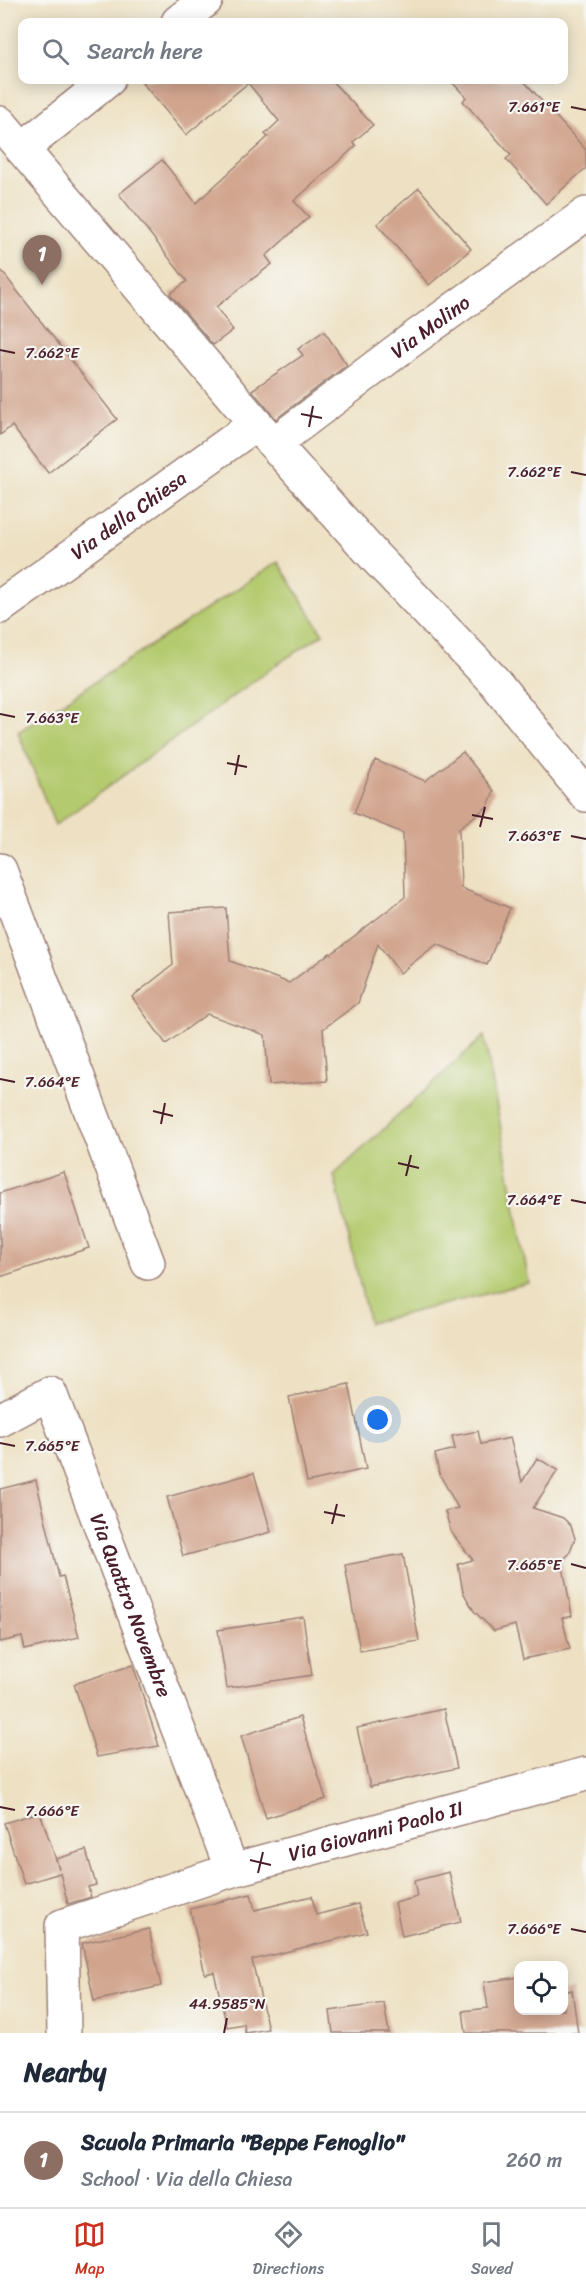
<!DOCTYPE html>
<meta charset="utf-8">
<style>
:root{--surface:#fff;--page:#f2f2f3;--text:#1f2937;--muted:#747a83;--line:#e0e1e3;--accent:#c8321e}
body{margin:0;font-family:Sriracha,sans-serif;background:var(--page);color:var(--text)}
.controls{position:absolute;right:18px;bottom:18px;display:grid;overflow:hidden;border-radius:12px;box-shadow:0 3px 15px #0003}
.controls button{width:54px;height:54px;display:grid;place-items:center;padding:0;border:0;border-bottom:2px solid var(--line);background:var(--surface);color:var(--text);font:30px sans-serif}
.you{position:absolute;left:378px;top:1420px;width:21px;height:21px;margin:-15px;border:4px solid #fff;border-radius:50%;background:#1a73e8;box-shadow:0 0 0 9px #1a73e833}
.badge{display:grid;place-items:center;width:39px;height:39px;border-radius:50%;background:var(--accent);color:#fff;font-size:20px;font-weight:700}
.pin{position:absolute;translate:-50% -50px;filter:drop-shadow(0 2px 3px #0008)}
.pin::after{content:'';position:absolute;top:32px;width:21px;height:18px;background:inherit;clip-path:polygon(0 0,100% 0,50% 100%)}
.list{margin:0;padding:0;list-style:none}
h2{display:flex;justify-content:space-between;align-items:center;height:78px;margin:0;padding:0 24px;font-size:26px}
h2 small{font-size:20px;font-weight:400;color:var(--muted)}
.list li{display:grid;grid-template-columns:39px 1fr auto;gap:18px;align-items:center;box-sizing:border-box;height:96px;padding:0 24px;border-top:2px solid var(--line)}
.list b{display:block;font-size:22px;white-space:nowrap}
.list p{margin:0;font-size:20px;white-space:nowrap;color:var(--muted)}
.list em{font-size:20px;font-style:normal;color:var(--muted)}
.icon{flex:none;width:33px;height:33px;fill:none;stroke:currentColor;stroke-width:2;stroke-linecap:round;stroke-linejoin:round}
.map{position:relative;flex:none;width:586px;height:2033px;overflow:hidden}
.search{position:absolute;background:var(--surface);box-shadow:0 3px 15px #0003;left:18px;right:18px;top:18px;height:66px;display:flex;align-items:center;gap:15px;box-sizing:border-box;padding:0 21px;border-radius:12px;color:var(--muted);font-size:22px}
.sheet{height:174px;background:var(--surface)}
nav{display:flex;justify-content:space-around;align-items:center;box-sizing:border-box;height:84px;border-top:2px solid var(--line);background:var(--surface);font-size:16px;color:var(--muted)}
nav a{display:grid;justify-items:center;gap:3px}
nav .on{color:var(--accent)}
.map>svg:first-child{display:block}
.green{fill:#b4ca6e;stroke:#7f744c;stroke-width:1.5}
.building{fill:#d1a48d}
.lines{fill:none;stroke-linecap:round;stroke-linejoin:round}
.minor-casing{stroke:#9c8077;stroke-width:36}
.minor{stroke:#fff;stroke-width:33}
.ticks{fill:none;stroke:#4a1f2b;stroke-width:2}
.labels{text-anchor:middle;stroke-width:4.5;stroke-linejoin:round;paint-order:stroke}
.street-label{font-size:20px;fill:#4a1f2b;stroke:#f6f6f2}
.ticks-label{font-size:15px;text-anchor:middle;fill:#4a1f2b;stroke:#f6f6f2;stroke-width:4.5;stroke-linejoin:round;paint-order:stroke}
</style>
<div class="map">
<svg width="586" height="2033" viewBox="0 0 586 2033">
<rect width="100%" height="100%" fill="#f6f6f2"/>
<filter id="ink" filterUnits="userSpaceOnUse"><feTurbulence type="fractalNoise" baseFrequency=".0167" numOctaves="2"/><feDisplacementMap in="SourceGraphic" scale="12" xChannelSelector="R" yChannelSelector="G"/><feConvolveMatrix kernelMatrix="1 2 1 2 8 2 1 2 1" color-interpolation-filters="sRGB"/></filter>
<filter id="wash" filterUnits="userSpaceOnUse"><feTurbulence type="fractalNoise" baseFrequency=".008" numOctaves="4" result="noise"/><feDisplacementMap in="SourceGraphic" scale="24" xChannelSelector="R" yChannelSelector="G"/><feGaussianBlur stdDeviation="1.35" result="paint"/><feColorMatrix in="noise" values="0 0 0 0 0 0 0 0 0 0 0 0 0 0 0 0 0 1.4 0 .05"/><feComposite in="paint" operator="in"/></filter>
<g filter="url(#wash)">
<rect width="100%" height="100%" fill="#eee1c3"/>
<g class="green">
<polygon points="278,562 323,634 279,663 55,825 18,732"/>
<polygon points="484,1036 529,1283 369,1323 334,1175"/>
</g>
<g id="blocks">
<g class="building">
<polygon points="140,80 331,80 373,125 353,142 356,146 294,201 309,217 266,256 272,264 216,307 233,330 213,345 170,294 187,281 119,194 162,160 196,203 268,137 265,134 279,121 248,83 186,135"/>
<polygon points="450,80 523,80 586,150 586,168 546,204 506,159 511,155 463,101 466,97"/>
<polygon points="419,188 471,249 429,285 377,224"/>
<polygon points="0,269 117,419 48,473 12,426 0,435"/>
<polygon points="324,331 347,365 276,419 252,390 303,355 298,349"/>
<polygon points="463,752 494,791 488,806 459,828 461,888 510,908 487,965 437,944 400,973 378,944 358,1003 323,1029 327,1081 269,1085 265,1035 207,1014 166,1044 132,997 173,965 169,912 226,908 230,961 289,983 330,953 331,954 405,897 403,833 354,813 375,760 425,781"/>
<polygon points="64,1172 89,1248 0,1277 0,1193"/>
<polygon points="349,1384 366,1469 307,1482 289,1397"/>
<polygon points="478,1431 481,1444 510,1438 522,1482 537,1458 558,1470 533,1508 563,1518 571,1526 575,1538 569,1554 562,1561 572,1616 562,1618 570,1649 523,1659 515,1625 494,1631 474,1611 463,1592 458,1564 473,1560 451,1532 445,1511 458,1508 439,1473 435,1454 455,1449 452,1436"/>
<polygon points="254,1473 271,1532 183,1556 167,1497"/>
<polygon points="36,1480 59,1577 63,1576 79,1637 25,1650 22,1637 0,1642 0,1489"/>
<polygon points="403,1554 419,1641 360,1651 345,1565"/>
<polygon points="303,1617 312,1675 227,1688 218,1630"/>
<polygon points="133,1665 159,1746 97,1757 74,1684"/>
<polygon points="444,1709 457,1768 370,1787 357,1728"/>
<polygon points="300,1717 326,1799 266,1818 241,1736"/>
<polygon points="40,1812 59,1869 56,1859 86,1850 96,1885 88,1887 91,1897 68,1904 60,1873 24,1884 4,1823"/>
<polygon points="449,1872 461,1922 402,1936 395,1903 417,1897 414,1881"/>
<polygon points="251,1894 255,1910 312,1896 316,1915 358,1904 367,1932 252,1960 268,2029 245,2033 244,2024 227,2027 214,1972 205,1974 190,1909"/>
<polygon points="149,1929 161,1986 94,2001 82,1943"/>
<polygon points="519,1977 519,2010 564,2010 564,1992 572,1990 578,2033 466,2033 463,2011 488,2008 484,1982"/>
<polygon points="384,2003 389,2033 333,2033 330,2011"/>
</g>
</g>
</g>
<g filter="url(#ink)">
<use href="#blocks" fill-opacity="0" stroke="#9c8077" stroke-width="1.5"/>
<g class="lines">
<g class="minor-casing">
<g id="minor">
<polyline points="178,22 206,0"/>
<polyline points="0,123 256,424 376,558 494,681 586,795"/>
<polyline points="22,149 108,80"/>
<path id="s1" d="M275,443L406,344L586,214"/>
<path id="s2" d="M0,607L256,424"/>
<polyline points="0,870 148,1263"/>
<path id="s3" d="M0,1420L50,1393L232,1870"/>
<path id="s4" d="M64,2033L62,1926L232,1870L586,1774"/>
</g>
</g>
<use href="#minor" class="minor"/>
</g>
</g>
<path class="ticks" d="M571,107L586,110M0,350L15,353M301,414L322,418M309,427L313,406M571,472L586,475M0,714L15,717M227,763L247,767M235,775L239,755M472,815L493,819M480,827L485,807M571,836L586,839M0,1079L15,1082M153,1111L173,1116M161,1124L165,1103M398,1163L419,1168M406,1176L411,1155M571,1200L586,1203M0,1443L15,1446M324,1512L345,1516M332,1524L337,1504M571,1564L586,1568M0,1807L15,1810M250,1860L271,1865M258,1873L263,1852M571,1929L586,1932M224,2033L227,2018"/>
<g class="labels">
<g class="street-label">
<text dy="7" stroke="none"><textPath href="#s1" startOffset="194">Via Molino</textPath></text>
<text dy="7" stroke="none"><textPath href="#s2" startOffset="158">Via della Chiesa</textPath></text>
<text dy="7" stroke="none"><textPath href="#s3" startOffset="284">Via Quattro Novembre</textPath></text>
<text dy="7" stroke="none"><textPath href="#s4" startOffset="435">Via Giovanni Paolo II</textPath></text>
</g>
</g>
<g class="ticks-label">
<text x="534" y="112">7.661°E</text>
<text x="52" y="358">7.662°E</text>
<text x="534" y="477">7.662°E</text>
<text x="52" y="723">7.663°E</text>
<text x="534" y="841">7.663°E</text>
<text x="52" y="1087">7.664°E</text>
<text x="534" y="1205">7.664°E</text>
<text x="52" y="1451">7.665°E</text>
<text x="534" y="1570">7.665°E</text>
<text x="52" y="1816">7.666°E</text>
<text x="534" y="1934">7.666°E</text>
<text x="227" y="2009">44.9585°N</text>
</g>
</svg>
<div class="controls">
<button><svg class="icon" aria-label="locate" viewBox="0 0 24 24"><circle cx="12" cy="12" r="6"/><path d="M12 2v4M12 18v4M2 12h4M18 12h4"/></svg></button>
</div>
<div class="you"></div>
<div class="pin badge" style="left:42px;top:285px;background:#8d6e63">1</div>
<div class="search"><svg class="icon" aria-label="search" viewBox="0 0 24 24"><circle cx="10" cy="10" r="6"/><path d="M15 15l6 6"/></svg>Search here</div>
</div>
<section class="sheet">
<h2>Nearby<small></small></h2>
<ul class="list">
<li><span class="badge" style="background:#8d6e63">1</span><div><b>Scuola Primaria &quot;Beppe Fenoglio&quot;</b><p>School · Via della Chiesa</p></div><em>260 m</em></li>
</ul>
</section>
<nav>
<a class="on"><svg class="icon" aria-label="map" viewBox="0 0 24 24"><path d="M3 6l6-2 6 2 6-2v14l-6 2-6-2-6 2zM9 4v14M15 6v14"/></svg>Map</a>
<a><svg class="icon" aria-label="directions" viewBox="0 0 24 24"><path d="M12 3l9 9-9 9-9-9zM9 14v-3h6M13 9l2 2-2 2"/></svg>Directions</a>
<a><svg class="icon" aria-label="saved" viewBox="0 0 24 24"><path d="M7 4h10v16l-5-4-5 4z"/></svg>Saved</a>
</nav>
